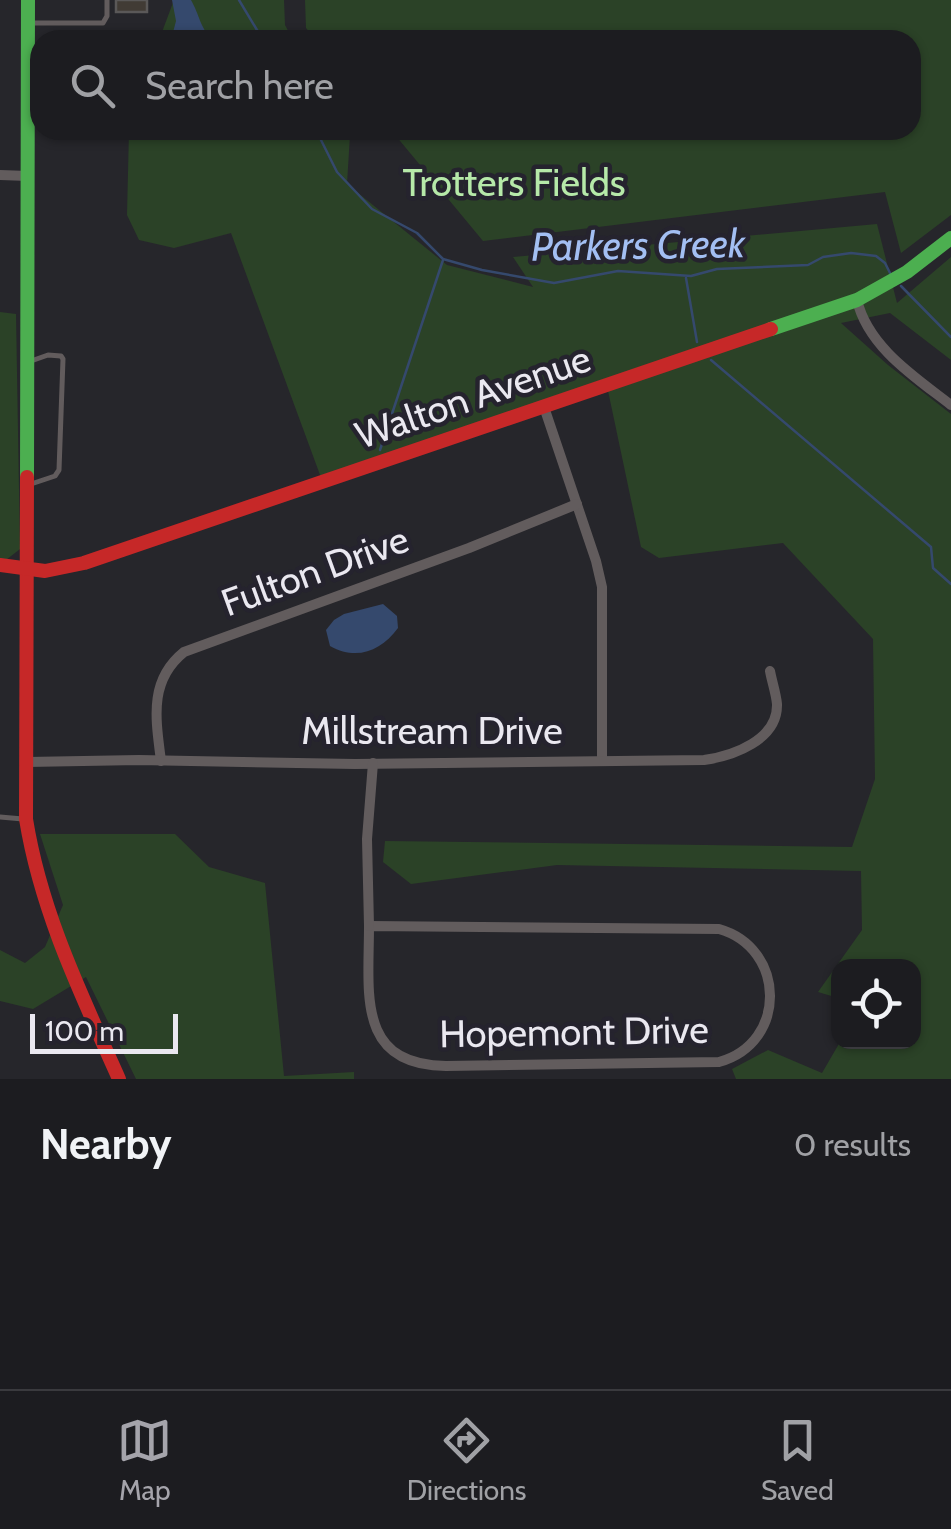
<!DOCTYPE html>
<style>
:root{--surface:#1c1c20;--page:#29292d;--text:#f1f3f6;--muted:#a0a1a5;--line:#3a3a3e;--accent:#a5a4ab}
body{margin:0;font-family:Cabin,sans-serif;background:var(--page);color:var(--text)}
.controls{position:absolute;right:30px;bottom:30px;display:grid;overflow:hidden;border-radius:20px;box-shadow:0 2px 8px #0004}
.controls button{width:90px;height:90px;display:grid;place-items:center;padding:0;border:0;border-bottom:2px solid var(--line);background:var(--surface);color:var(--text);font:50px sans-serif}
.scale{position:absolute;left:30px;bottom:25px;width:148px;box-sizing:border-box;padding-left:10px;border:5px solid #eae8f0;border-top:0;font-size:28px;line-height:35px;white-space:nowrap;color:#eae8f0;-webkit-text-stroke:8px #25232e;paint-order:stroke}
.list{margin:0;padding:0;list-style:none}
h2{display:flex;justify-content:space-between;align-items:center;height:130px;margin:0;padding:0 40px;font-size:42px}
h2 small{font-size:32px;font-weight:400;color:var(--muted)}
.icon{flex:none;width:55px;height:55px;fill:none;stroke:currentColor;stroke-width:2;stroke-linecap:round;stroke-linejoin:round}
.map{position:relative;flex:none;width:951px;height:1079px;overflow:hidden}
.search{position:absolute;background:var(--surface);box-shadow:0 2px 8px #0004;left:30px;right:30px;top:30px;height:110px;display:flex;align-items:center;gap:25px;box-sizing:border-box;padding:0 35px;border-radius:30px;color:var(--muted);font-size:38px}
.sheet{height:310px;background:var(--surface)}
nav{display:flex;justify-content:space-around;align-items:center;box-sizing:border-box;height:140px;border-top:2px solid var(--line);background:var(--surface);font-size:28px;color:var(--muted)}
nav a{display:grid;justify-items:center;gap:5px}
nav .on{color:var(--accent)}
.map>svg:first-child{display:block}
.green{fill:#2b4227}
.water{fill:#35496d}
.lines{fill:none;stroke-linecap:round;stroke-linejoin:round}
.stream{stroke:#35496d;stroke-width:2.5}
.building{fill:#413b35;stroke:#5a5858;stroke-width:2.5}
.lane{stroke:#625c5d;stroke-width:5}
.street{stroke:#625c5d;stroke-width:10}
.fast{stroke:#4caf50;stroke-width:14}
.jam{stroke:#c62828;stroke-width:14}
.labels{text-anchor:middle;stroke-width:9;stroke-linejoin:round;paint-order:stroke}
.park-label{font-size:38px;fill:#b6e9a9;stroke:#25232e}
.street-label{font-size:38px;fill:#eae8f0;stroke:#25232e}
.water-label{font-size:40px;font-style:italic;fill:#a3bff3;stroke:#25232e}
</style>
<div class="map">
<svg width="951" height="1079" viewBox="0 0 951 1079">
<rect width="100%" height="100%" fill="#26262b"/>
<g class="green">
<polygon points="174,0 284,0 285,25 293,40 159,40"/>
<polygon points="305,0 951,0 951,215 901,253 885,192 483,241 391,130 911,130 911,40 316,40 306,28"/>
<polygon points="129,130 347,130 350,135 347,184 447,265 533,287 513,257 877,224 897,303 951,257 951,360 890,313 841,323 888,365 951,414 951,1079 736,1079 732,1069 768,1050 822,1073 840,1042 914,1042 914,966 838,966 838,998 818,992 862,930 861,871 557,865 411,884 383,862 385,841 852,847 875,779 873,639 783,543 659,558 641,547 607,386 323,483 231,233 174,248 139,240 127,215"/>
<polygon points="0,312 16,314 20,549 6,560 0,559"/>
<polygon points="40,834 175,834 209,867 265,883 284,1076 354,1072 354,1079 136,1079 86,977 33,1009 0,1001 0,950 25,963 45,947 63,905"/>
</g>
<g class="water">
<path d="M172,0H191C200,16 199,25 212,40H171L176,21Z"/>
<path d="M383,604L397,616L398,628C381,651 357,661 330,646L326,630L334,620L344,614Z"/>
</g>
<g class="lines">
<g class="stream">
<polyline points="239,0 263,40"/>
<polyline points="316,130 337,172 372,209 417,233 443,259 482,270 554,283 618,271 691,276 717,269 808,265 823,257 851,253 876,256 885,263 891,275"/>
<polyline points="686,278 697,342"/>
<polyline points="901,286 951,337"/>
<polyline points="711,360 931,547 933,568 951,584"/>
<polyline points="380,450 443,260"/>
</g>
</g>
<rect class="building" x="116" y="0" width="31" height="12"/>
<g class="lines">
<g class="lane">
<polyline points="31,23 103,23 107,16 107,0"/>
<polyline points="31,361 48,355 61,356 63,359 59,470 55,476 31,484"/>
<polyline points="0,817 23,819"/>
</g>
<g class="street">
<polyline points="0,175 28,176"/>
<path d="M857,300C868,347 915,377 951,405"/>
<polyline points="544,407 596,561 602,587 602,760"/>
<path d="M161,761C156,720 148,681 184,652L469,548L577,504"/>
<path d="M27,762L139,760L355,764L704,760C733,756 778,740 777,704C776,693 772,682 770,671"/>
<path d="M369,926L719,929C786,948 788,1043 719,1062L446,1066C356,1065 369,993 369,926Z"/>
<polyline points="369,926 367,839 373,763"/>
</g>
<g class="fast">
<polyline points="771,329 857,300 907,272 951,238"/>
<polyline points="27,477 28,0"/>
</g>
<g class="jam">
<path d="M27,477L26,819C41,912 81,994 119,1079"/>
<polyline points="0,565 45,571 84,563 771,329"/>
</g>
</g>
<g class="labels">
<g class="park-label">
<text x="514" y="196">Trotters Fields</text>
</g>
<g class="street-label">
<text transform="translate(473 397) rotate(-19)" y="13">Walton Avenue</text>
<text transform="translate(315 571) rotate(-20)" y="13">Fulton Drive</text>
<text x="432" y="744">Millstream Drive</text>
<text transform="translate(574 1032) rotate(-1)" y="13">Hopemont Drive</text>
</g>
<g class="water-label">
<text transform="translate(638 245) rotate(-1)" y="14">Parkers Creek</text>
</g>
</g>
</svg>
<div class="controls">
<button><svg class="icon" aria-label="locate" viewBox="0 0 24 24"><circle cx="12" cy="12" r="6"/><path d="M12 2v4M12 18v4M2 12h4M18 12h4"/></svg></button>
</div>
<div class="scale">100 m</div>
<div class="search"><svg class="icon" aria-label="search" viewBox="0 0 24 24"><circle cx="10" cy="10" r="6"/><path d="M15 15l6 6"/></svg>Search here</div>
</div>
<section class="sheet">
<h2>Nearby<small>0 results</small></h2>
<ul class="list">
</ul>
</section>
<nav>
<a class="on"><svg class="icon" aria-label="map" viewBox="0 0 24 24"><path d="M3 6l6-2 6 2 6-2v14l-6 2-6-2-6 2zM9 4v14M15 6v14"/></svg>Map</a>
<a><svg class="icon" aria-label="directions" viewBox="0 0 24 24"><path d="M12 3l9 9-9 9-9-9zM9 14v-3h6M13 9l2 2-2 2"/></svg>Directions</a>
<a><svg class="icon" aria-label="saved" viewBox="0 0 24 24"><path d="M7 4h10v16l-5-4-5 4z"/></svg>Saved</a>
</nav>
